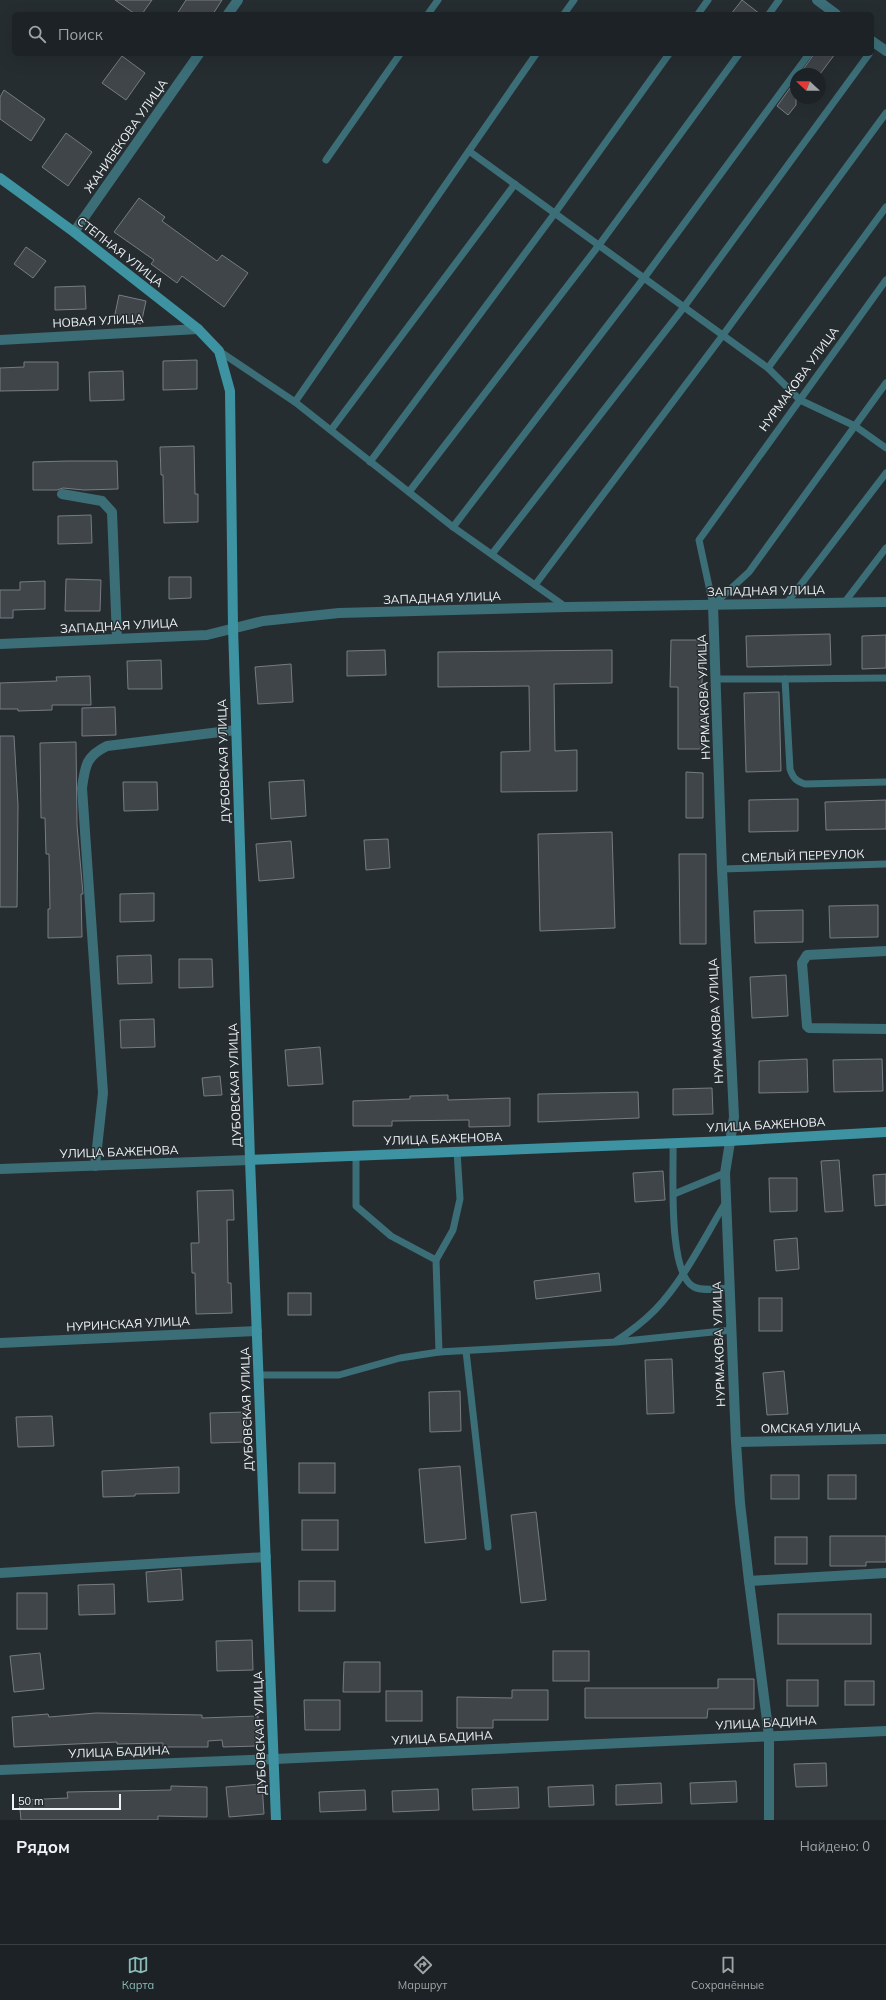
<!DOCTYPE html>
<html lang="ru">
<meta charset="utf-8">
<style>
:root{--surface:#1c2225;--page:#252a2d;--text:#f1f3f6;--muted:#a0a4a7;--line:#3a3f42;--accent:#8bbbb9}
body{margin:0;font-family:Mulish,sans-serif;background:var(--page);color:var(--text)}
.compass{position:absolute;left:790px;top:68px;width:36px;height:36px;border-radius:50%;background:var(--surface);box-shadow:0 4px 16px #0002;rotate:292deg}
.scale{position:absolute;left:12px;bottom:10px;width:109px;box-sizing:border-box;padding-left:4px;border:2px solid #eff3f6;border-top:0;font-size:11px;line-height:14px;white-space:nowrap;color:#eff3f6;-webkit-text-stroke:3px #262d31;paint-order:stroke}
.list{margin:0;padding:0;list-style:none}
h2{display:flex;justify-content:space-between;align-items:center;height:52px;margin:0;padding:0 16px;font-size:17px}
h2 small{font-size:13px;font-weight:400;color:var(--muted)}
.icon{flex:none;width:22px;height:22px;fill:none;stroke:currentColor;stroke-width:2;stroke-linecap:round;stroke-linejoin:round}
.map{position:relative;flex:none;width:886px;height:1820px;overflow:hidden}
.search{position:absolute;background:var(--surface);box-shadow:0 4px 16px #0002;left:12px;right:12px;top:12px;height:44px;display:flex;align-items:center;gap:10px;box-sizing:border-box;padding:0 14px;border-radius:6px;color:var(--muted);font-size:15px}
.sheet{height:124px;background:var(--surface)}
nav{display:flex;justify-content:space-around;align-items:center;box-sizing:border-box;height:56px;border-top:1px solid var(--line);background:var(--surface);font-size:11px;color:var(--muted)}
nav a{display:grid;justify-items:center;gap:2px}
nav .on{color:var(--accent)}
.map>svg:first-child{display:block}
.building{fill:#40454a;stroke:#777c83}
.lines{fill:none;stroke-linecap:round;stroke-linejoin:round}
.service{stroke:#3c6e77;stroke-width:7}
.minor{stroke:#3c6e77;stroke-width:10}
.tertiary{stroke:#3c6e77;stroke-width:10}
.secondary{stroke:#3d93a2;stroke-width:10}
.labels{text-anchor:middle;stroke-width:3;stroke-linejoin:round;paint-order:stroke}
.street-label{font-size:12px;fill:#eff3f6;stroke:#262d31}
</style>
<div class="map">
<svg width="886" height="1820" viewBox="0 0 886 1820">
<rect width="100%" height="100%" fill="#262d31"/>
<g class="building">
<polygon points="115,0 152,0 142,14 135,14"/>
<polygon points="186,0 222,0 213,14 177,14"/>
<polygon points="742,0 760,14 731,14"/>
<polygon points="814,54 835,54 820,74 800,74"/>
<polygon points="122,56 145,73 126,100 102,83"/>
<polygon points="796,80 796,105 788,115 777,106"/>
<polygon points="4,90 45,119 31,141 0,119 0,97"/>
<polygon points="66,133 92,152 68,186 42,167"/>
<polygon points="139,198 165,217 162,221 217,261 222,255 248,273 224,307 182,276 177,283 151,264 154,260 114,232"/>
<polygon points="26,247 46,261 33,278 14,264"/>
<polygon points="85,286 86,309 55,310 55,287"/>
<polygon points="119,295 146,301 141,324 114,319"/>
<polygon points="197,360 197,389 163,390 163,361"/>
<polygon points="24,362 58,362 58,390 0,391 0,368 24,367"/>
<polygon points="123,371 124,400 90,401 89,372"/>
<polygon points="194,446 195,494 198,494 198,522 164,523 163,475 161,475 160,447"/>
<polygon points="67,461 117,461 118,489 84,490 63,488 57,490 33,490 33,462"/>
<polygon points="91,515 92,543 58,544 58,516"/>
<polygon points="169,577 191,577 191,598 169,599"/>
<polygon points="66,579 101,580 100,611 65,611"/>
<polygon points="45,581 45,609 13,610 13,618 0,618 0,590 20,590 20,582"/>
<polygon points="830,634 831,665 747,667 746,636"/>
<polygon points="886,635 886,668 862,669 862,636"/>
<polygon points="671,640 704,640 701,703 704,703 704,749 678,749 678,687 670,687"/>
<polygon points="385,650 386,675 347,676 347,651"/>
<polygon points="612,650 612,683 554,684 555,751 577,750 577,791 501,792 501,752 530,751 529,686 438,687 438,652"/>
<polygon points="161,660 162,689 128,689 127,661"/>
<polygon points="291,664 293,702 258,704 255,667"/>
<polygon points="90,676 91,705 52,705 52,710 18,711 18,709 0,709 0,683 57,681 56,677"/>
<polygon points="779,692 781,771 746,772 744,693"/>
<polygon points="115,707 116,735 82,736 82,708"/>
<polygon points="0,736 14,736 18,805 17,907 0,907"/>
<polygon points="76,742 77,825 83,894 81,894 82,937 48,938 48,909 50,909 49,854 46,854 45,818 41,818 40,743"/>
<polygon points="686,772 703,773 703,818 686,818"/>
<polygon points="304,780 306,816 271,819 269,782"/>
<polygon points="123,782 157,782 158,810 124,811"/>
<polygon points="798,799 798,831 749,832 749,800"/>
<polygon points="886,800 886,829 826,830 825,802"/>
<polygon points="612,832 615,928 540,931 538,834"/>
<polygon points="388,839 390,868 366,870 364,840"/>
<polygon points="291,841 294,878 259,881 256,844"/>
<polygon points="679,854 706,854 706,944 680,944"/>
<polygon points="154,893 154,921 120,922 120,894"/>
<polygon points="878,905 878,937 830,938 829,906"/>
<polygon points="803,910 803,942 755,943 754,911"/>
<polygon points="151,955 152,983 118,984 117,956"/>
<polygon points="179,959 212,959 213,987 179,988"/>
<polygon points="786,975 788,1016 752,1018 750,977"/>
<polygon points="154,1019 155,1047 121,1048 120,1020"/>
<polygon points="320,1047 323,1084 288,1086 285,1050"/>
<polygon points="807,1059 808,1092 759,1093 759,1061"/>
<polygon points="882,1059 883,1091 834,1092 833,1060"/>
<polygon points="220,1076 222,1095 204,1096 202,1078"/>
<polygon points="712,1088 713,1114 673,1115 673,1089"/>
<polygon points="638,1092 639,1118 538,1122 538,1094"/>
<polygon points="448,1095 448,1100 510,1098 510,1126 469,1127 469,1120 392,1121 392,1126 353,1126 353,1101 410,1099 410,1096"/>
<polygon points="839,1160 843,1211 825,1212 821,1161"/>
<polygon points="663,1171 665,1200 635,1202 633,1173"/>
<polygon points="886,1174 886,1205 875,1206 873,1175"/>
<polygon points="769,1178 797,1178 797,1211 770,1212"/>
<polygon points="233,1190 234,1220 227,1220 228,1283 231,1283 232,1313 196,1314 195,1273 192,1273 191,1243 199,1243 197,1191"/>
<polygon points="797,1238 799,1269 776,1271 774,1240"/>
<polygon points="599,1273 601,1291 536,1299 534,1281"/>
<rect x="288" y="1293" width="23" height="22"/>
<rect x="759" y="1298" width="23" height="33"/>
<polygon points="672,1359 674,1413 647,1414 645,1360"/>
<polygon points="784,1371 788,1414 767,1415 763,1373"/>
<polygon points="460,1391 461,1431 430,1432 429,1392"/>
<polygon points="246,1412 247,1442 211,1443 210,1413"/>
<polygon points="52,1416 54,1446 18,1447 16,1417"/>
<rect x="299" y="1463" width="36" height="30"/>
<polygon points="460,1466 466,1539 425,1543 419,1469"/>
<polygon points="179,1467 179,1493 135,1494 135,1496 103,1497 102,1471"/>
<rect x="771" y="1475" width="28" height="24"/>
<rect x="828" y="1475" width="28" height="24"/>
<polygon points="536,1512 546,1600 521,1603 511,1515"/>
<rect x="302" y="1520" width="36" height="30"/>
<polygon points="830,1536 886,1536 886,1562 866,1562 866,1566 830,1566"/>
<rect x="775" y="1537" width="32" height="27"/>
<polygon points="181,1569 183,1600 148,1602 146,1572"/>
<rect x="299" y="1581" width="36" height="30"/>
<polygon points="114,1584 115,1614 79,1615 78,1585"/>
<rect x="17" y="1593" width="30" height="36"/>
<rect x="778" y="1614" width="93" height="30"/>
<polygon points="252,1640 253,1670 217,1671 216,1641"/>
<rect x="553" y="1651" width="36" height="30"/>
<polygon points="40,1653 44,1689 14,1692 10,1656"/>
<polygon points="344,1662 380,1662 380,1692 343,1692"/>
<polygon points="718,1679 754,1679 754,1709 708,1709 707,1718 585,1718 585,1688 718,1688"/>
<rect x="787" y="1680" width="31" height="26"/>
<rect x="845" y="1681" width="29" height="24"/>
<polygon points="512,1690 548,1690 548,1720 493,1720 493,1728 457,1728 457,1697 512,1698"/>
<rect x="386" y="1691" width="36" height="30"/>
<polygon points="304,1700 340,1700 340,1730 305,1730"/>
<polygon points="96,1713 202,1715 202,1718 258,1716 258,1746 223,1747 222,1740 208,1741 208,1747 163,1747 163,1743 117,1744 117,1742 14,1747 12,1717 48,1714 49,1717"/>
<polygon points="826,1763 827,1786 796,1787 794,1764"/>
<polygon points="736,1781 737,1802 691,1804 690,1783"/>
<polygon points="661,1783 662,1803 616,1805 616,1785"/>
<polygon points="262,1784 264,1814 229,1817 226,1787"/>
<polygon points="593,1785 594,1805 549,1807 548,1787"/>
<polygon points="171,1786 207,1787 207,1817 158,1816 158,1820 21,1820 19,1800 68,1798 67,1792 171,1790"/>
<polygon points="518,1787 519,1808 473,1810 472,1789"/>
<polygon points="438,1789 439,1810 393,1812 392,1791"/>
<polygon points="365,1790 366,1810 320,1812 319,1792"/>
</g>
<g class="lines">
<g class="service">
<polyline points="428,14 438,0"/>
<polyline points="564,14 574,0"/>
<polyline points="698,14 708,0"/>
<polyline points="769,14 779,0"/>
<polyline points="469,151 768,368 800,400 855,426 886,448"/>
<polyline points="326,160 400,54"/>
<polyline points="886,280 699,540 713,605 749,572 886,383"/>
<polyline points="219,351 295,402 453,527 566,607"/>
<polyline points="768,368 886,207"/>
<polyline points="295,402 536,54"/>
<polyline points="331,430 515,184"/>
<polyline points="370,462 555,213 669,54"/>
<polyline points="409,492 599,245 739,54"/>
<polyline points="453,527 644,278 809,54"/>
<polyline points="492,554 684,307 869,54"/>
<polyline points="535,585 723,335 886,113"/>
<polyline points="844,603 886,548"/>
<polyline points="786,604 886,473"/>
<path d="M717,679H785L790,769C793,778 796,781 805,784L886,782"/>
<polyline points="785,679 886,678"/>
<polyline points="722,869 886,864"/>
<path d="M673,1143C674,1170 667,1274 694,1287C704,1292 719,1288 730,1288"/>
<polyline points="356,1155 356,1206 391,1236 436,1260 439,1352"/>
<polyline points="674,1194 725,1173"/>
<polyline points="436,1260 453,1230 460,1199 457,1151"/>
<path d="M616,1341C630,1332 643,1322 655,1310C684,1280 704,1238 726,1202"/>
<polyline points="466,1351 488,1547"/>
<polyline points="259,1375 339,1375 400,1358 439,1352 616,1342 732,1330"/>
</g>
<g class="minor">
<polyline points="228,14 238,0"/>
<polyline points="74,232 199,54"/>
<polyline points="0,340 198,329"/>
<polyline points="62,494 102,501 112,512 117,638"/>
<polyline points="713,605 722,869 734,1117 725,1173 736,1442 740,1503 749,1581 769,1736 769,1820"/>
<polyline points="0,644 207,635 263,621 339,613 567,607 886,602"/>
<polyline points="886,951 807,955 802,963 807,1026 809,1028 886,1029"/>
<path d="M95,1166L103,1093L82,788C85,766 86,756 107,746L236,730"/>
<polyline points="0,1343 257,1331"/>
<polyline points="736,1442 886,1439"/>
<polyline points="0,1573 266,1557"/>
<polyline points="749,1581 886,1573"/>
<polyline points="275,1759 886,1731"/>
</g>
<g class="tertiary">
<polyline points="817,0 836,14"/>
<polyline points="872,41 886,51"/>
<polyline points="0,1169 250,1160"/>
<polyline points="0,1770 275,1759"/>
</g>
<g class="secondary">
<polyline points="0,178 74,232 198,329 219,351 230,391 233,627 250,1160 276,1820"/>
<polyline points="250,1160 729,1141 886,1132"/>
</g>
</g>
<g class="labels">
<g class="street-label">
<text transform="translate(126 136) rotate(-55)" y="4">ЖАНИБЕКОВА УЛИЦА</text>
<text transform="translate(120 252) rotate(38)" y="4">СТЕПНАЯ УЛИЦА</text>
<text transform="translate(98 321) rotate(-3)" y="4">НОВАЯ УЛИЦА</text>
<text transform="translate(799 379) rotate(-54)" y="4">НУРМАКОВА УЛИЦА</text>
<text transform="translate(766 591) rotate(-1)" y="4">ЗАПАДНАЯ УЛИЦА</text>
<text transform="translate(442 598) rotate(-2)" y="4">ЗАПАДНАЯ УЛИЦА</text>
<text transform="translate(119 626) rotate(-3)" y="4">ЗАПАДНАЯ УЛИЦА</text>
<text transform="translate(704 697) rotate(-92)" y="4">НУРМАКОВА УЛИЦА</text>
<text transform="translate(224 761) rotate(-92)" y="4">ДУБОВСКАЯ УЛИЦА</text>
<text transform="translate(803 856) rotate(-2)" y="4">СМЕЛЫЙ ПЕРЕУЛОК</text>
<text transform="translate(716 1021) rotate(-93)" y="4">НУРМАКОВА УЛИЦА</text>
<text transform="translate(235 1085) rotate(-92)" y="4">ДУБОВСКАЯ УЛИЦА</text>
<text transform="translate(766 1125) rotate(-3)" y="4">УЛИЦА БАЖЕНОВА</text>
<text transform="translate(443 1139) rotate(-2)" y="4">УЛИЦА БАЖЕНОВА</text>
<text transform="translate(119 1152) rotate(-2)" y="4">УЛИЦА БАЖЕНОВА</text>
<text transform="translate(128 1324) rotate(-3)" y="4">НУРИНСКАЯ УЛИЦА</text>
<text transform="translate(719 1344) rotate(-92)" y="4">НУРМАКОВА УЛИЦА</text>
<text transform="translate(247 1409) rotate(-92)" y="4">ДУБОВСКАЯ УЛИЦА</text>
<text transform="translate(811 1428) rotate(-1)" y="4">ОМСКАЯ УЛИЦА</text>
<text transform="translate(766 1723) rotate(-3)" y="4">УЛИЦА БАДИНА</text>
<text transform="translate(260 1733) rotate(-92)" y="4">ДУБОВСКАЯ УЛИЦА</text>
<text transform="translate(442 1738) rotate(-3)" y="4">УЛИЦА БАДИНА</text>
<text transform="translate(119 1752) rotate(-2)" y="4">УЛИЦА БАДИНА</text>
</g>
</g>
</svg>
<svg class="compass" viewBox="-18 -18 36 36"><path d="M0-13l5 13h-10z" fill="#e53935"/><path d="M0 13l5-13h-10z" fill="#a0a4a7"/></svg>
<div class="scale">50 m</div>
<div class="search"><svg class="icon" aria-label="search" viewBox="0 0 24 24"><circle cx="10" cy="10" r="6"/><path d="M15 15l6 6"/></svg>Поиск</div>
</div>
<section class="sheet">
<h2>Рядом<small>Найдено: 0</small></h2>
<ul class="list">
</ul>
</section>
<nav>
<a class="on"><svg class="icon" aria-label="map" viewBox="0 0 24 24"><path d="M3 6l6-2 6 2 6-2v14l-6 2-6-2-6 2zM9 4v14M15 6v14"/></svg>Карта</a>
<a><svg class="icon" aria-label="directions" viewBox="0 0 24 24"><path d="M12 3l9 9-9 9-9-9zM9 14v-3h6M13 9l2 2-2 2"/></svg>Маршрут</a>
<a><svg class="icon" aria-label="saved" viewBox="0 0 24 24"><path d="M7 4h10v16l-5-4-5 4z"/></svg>Сохранённые</a>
</nav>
